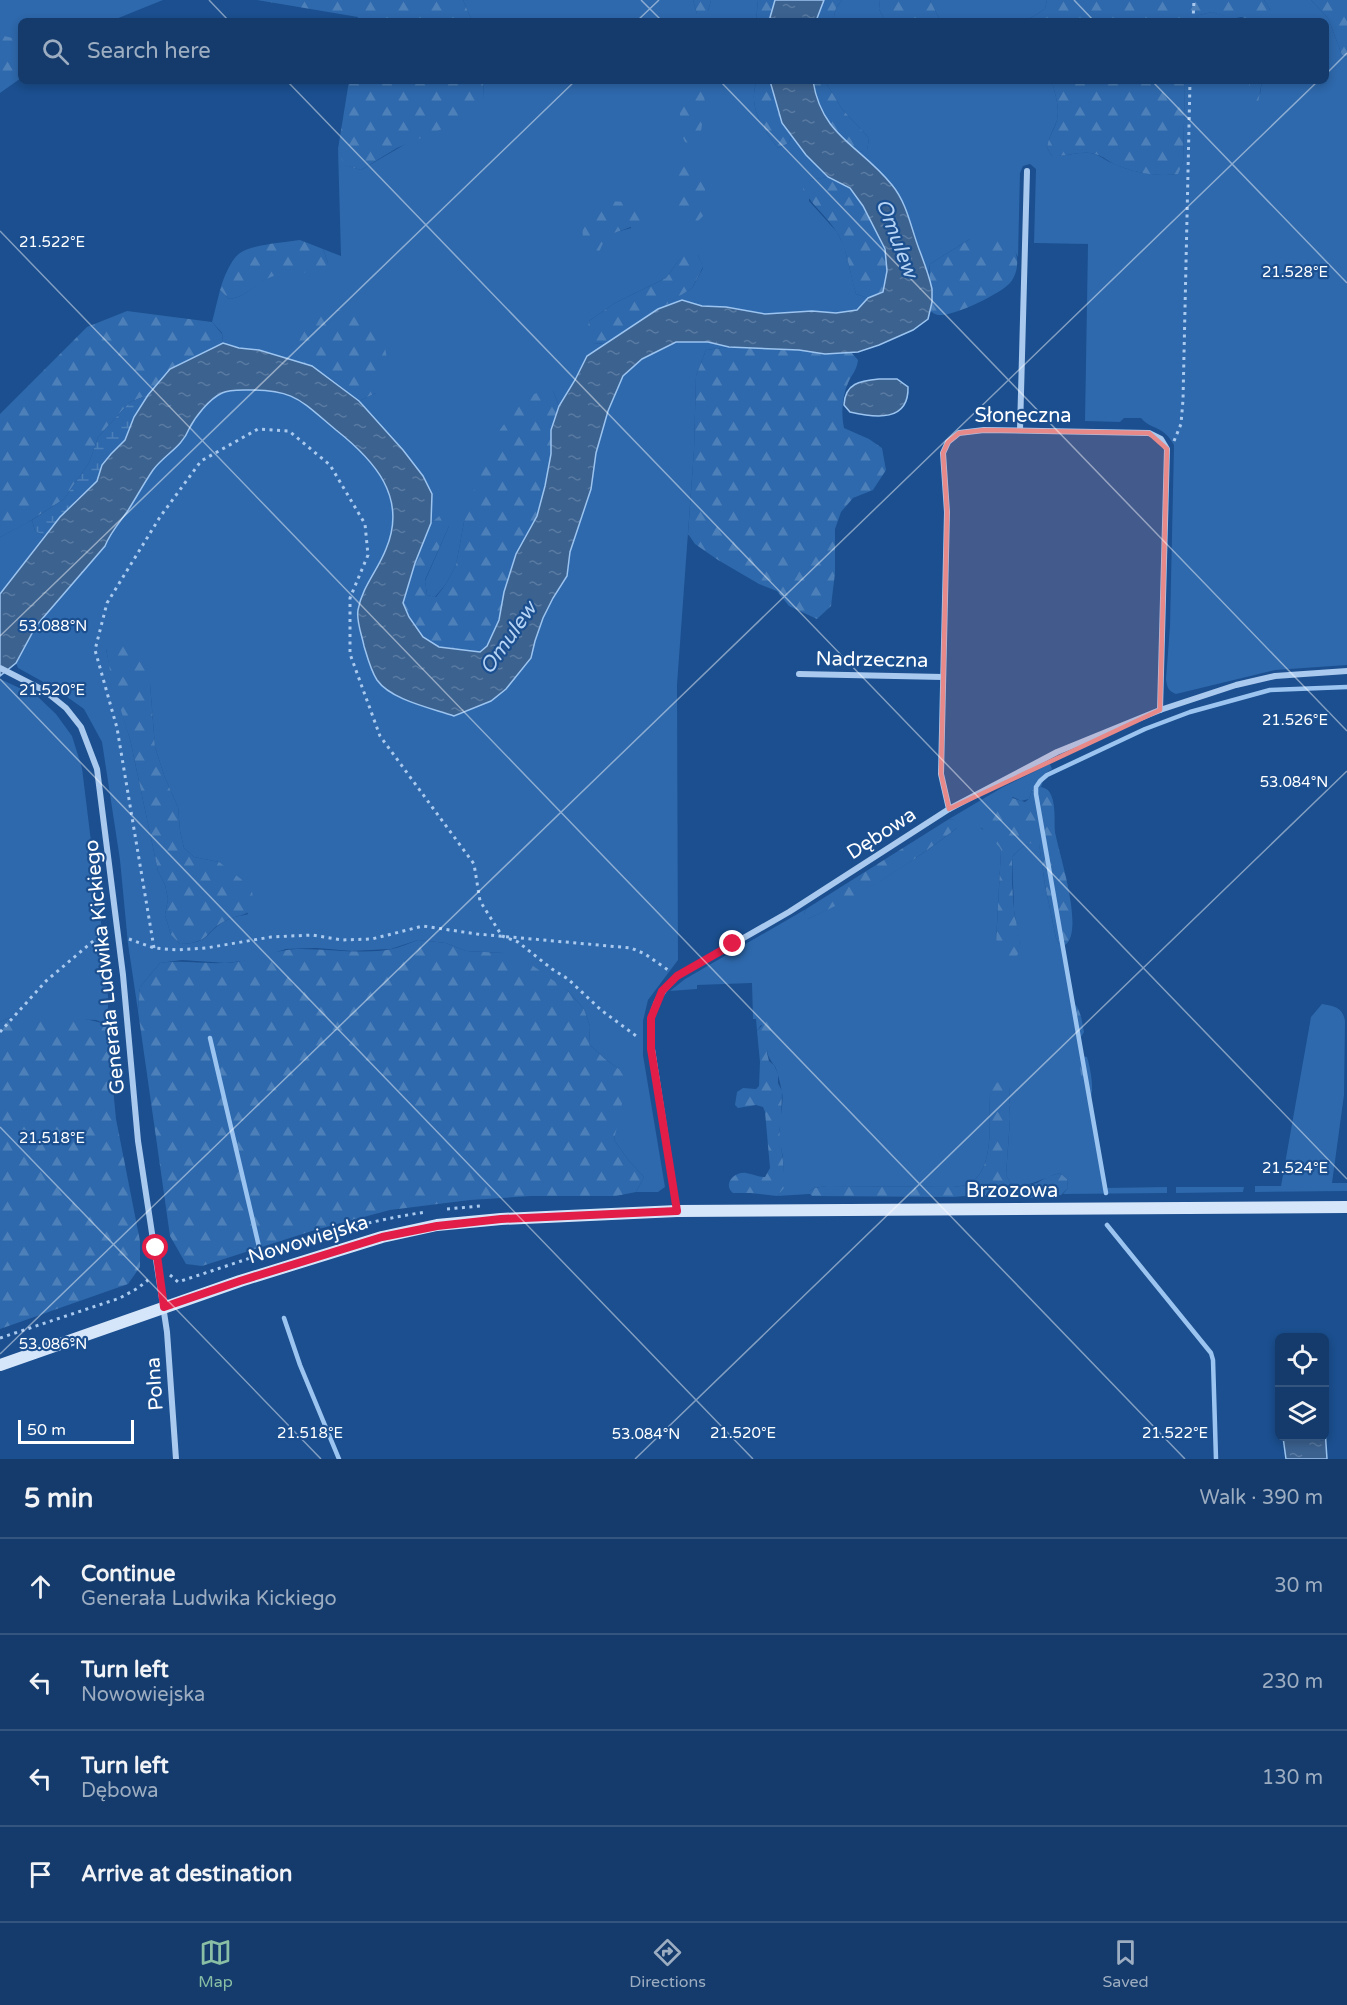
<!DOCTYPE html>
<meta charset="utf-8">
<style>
:root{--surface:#143b6b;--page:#1d4271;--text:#f1f3f6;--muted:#9dadc1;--line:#33557e;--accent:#8abfa5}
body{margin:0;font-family:"Varela Round",sans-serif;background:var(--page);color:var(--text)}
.controls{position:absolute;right:18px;bottom:18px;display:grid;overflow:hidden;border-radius:9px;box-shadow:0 3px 9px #0003}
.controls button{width:54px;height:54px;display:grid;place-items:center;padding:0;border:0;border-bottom:2px solid var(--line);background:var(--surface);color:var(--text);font:30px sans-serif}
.scale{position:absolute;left:18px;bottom:15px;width:116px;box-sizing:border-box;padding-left:6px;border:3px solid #fff;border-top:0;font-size:16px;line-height:21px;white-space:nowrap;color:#fff;-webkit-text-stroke:4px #1b4f8f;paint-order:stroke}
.stop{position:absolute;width:18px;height:18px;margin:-14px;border:4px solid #e11d48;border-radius:50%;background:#fff}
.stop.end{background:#e11d48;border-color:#fff;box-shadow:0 2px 6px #0008}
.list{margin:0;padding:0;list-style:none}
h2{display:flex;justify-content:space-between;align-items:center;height:78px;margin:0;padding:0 24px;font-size:26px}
h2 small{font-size:20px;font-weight:400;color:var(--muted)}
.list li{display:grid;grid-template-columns:39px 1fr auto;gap:18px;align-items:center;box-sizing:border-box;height:96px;padding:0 24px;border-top:2px solid var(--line)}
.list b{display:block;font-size:22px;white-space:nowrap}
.list p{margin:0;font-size:20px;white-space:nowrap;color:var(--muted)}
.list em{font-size:20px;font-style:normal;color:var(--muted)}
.icon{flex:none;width:33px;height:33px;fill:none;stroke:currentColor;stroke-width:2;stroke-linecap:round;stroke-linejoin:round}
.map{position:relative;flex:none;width:1347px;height:1459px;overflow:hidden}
.search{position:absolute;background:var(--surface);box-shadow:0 3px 9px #0003;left:18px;right:18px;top:18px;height:66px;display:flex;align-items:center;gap:15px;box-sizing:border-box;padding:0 21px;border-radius:9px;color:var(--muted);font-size:22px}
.sheet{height:462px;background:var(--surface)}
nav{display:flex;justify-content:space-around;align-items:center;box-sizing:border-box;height:84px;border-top:2px solid var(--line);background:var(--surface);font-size:16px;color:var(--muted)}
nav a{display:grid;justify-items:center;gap:3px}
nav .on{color:var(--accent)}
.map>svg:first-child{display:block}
.grass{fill:#2e69ad;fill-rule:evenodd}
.forest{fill:url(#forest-firs)}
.wetland{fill:url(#wetland-marsh)}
.water{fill:url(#water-ripples);stroke:#9cc4f0;stroke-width:1.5}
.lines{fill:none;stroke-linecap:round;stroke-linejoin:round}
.stream{stroke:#9cc4f0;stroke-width:4.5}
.path{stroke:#a9c9ee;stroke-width:3;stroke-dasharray:3 4.5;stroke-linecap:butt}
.street{stroke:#a9c9ee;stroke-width:6}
.secondary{stroke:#d6e6fa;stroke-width:12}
.route{stroke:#e11d48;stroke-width:8}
.marked{fill:#e88989;fill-opacity:0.2;stroke:#e88989;stroke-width:4.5;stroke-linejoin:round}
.ticks{fill:none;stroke:#fff;stroke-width:1.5;stroke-opacity:0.45}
.labels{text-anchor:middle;stroke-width:4.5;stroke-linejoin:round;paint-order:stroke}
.street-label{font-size:20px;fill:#fff;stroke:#1b4f8f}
.water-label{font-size:21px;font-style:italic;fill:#b5d3f5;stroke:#1b4f8f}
.ticks-label{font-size:15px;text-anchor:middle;fill:#fff;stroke:#1b4f8f;stroke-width:4.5;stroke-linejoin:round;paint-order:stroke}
</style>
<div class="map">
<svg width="1347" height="1459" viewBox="0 0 1347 1459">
<defs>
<pattern id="forest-firs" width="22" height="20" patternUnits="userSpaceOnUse" patternTransform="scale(1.5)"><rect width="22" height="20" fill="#2e69ad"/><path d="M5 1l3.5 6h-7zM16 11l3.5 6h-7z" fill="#4d80b9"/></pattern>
<pattern id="wetland-marsh" width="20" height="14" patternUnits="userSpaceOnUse" patternTransform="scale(1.5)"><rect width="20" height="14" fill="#2e69ad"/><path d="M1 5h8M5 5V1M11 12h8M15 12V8" fill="none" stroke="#4d80b9"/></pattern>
<pattern id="water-ripples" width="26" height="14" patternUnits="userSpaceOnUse" patternTransform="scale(1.5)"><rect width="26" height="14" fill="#3c6290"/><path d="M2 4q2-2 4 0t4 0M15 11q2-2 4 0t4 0" fill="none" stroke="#597aa1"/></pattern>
</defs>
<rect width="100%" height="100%" fill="#1b4f8f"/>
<g class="grass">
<polygon points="0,0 163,0 111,21 21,21 21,41 0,37"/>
<polygon points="463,0 693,0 697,14 708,11 711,0 758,0 756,21 472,21"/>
<polygon points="842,0 880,0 879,9 885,21 833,21 836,8"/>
<polygon points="930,0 1047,0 1045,9 1026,21 939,21 939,18"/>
<path d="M1264,0H1311L1328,18L1342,55L1347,58V665L1275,670L1176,694C1168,691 1167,687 1166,679L1170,626L1174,445C1162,424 1152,431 1141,418H1124L1120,422L1085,421L1088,244L1034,243L1036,169L1030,164L1023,166L1020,173L1018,257L1012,246L970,239L930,264L928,274L914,234L880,172L859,152L867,150L869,138L842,109L825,81H1052C1055,94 1060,107 1057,120C1054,130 1048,137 1047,148L1052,156C1067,157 1080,150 1095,154C1101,156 1106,161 1112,163C1131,172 1157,177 1177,174L1183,162L1185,81H1249L1260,94L1262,81H1326V21H1271V11Z"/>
<path d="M1212,12C1226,18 1237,15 1250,21H1194L1199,15Z"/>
<path d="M483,81H757C747,106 763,129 778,148L789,143L791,135L806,155L828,177L810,180L809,201L837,232L844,246L856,294L868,298L857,310L836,313L812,311L765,314L726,307L702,306L682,300L658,309L692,288L703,268L698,255L679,260L666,278L615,303L589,321L593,343L606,344L587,356L575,380L559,406L553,391L464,522L456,565L446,584L435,597L427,595L425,581L449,526L439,516L431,523L432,494L403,450L359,401L376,393L292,344L298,362L259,350L239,348L223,343L222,333L212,322L220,290L229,299C248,297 255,282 273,275C290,269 310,267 328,263L323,249L341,256L338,149L345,165L361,170L484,98ZM626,202L631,228L609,234L601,244Z"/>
<path d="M676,342H708L729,347L706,350L696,376L694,450L677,685L678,960L648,1000L643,1021V1055L665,1187L658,1192H636L644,1177L629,1161L614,1140L617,1122L619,1069L605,1059L589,1044L590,1026L584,1009L568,991L503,953L466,951L446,943L418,940L391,949L352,951L316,948L286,949L252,960L225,963L182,960L160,963L140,987L138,1011L128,944L120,860L102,742L84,709L56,689L18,668L16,663L36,626L105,546C110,533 119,524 127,512C136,498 144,483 153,470C164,455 182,447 189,429C195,417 209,399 222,393C228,390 238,390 244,390C295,389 300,400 336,429C374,460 408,497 386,549C378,570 362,587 358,610C356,621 362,635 364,646C367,656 371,671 377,680C390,700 431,708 453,716L491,701L506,689L531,658L535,641L543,618L553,598L567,576L570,552L591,489L596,453L608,411L623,376L642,359ZM106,649L150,684L155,747L165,778L178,807L180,831L184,848L194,857L219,862L248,914C240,916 232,917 225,921C204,933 211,943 180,944L171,935L165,915L168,899L165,885L158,871L130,739L113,682Z"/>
<polygon points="32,520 35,531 44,536 0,594 0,537"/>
<polygon points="0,679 37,696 56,714 72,736 82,768 103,939 108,997 108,1025 96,1020 12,1017 0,1022"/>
<path d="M1050,764L1052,769L1046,773L1041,787L1032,790L1029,799L1021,801L1013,797L981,828L996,842L1001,850L996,943L1020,946L1014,910L1012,857C1019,849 1028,840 1039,843L1045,885L1056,938L1059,944H1062L1072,1002L1069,1005L1075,1034L1079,1037L1087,1098L1090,1099L1105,1188L1167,1187V1193L1063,1194L1068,1188L1067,1179L1060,1173C1043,1178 1030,1187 1012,1186L1006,1175L1010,1119L1009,1086L989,1091C989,1117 996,1172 968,1184C964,1186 958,1186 953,1187L827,1186L814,1188L810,1191V1194L777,1196L780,1193C782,1183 784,1172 783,1161C783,1152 779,1143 779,1134C779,1120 784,1106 782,1092C781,1087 777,1068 774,1065C764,1052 766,1047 772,1032L761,1025L757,1031L756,1019H753L752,983L697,985V989L670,991L685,979L806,909L804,914L808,919C864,892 908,866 957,828L954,820L949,819L1003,787Z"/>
<path d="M1322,1004C1335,1006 1343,1008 1345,1021L1344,1095L1332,1183H1347V1191L1255,1192V1186H1281L1311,1017Z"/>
<polygon points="1176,1187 1244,1187 1243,1192 1176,1193"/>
</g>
<g class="forest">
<polygon points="257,0 463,0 472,21 357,21 358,17"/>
<polygon points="693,0 711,0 708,11 703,17 697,14"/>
<polygon points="758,0 775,0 769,21 756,21"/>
<polygon points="824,0 842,0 836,8 833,21 816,21"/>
<polygon points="880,0 930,0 939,18 939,21 885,21 879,9"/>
<polygon points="1047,0 1264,0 1271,11 1271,21 1250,21 1242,17 1230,18 1212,12 1199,15 1194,21 1026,21 1045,9"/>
<polygon points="1311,0 1347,0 1347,58 1342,55 1328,18"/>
<polygon points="0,35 21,40 21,78 0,93"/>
<polygon points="349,81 483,81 484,98 475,115 397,148 361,170 344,165 338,149"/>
<path d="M757,81H770L782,123L791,135L789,143L778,148C763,129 747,106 757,81Z"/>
<path d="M813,81H825L842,109L869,138L867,151L859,152C832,129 819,118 813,81Z"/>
<path d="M1052,81H1185L1183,162L1178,174C1156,177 1137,173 1116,165C1109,162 1103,156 1095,154C1080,150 1067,157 1052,156L1047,148C1048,137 1054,131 1057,120C1060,108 1055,94 1052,81Z"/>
<polygon points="1249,81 1262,81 1258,103 1252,103 1250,96"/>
<polygon points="687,88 698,88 704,94 705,104 700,138 694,144 685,142 681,133 679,94"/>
<path d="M690,163C711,172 704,195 704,215L696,223L685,222L677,215L676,172L680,164Z"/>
<path d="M828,177L850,188L863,206L885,249L887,271L883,292L868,298L856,294C850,275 848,252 838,234C828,217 812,206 803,189L810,180Z"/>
<path d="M608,201L626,202L637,207L642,220C618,238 607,224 597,259H590C582,246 578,221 591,210C596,206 603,203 608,201Z"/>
<path d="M980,237C986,237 997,236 1003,239C1020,245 1021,270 1010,283C1000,294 953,317 938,315C936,315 932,312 930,311C935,293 927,280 930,264L970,239Z"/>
<path d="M300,240L323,249L328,263L319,272C304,273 284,271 271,277C254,283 248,297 229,299L220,290C223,279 231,259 240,253C250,245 286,242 300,240Z"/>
<polygon points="687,254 698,255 703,267 692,288 606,344 593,343 587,334 589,321 615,303 666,278 679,260"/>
<path d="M338,310L361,315L384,342L389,370L376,393L359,401C340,386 322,369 298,362C296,356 292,349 292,344C291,323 322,315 338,310Z"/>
<polygon points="127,311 212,322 222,334 223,343 170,369 148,395 130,402 98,437 89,463 64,499 27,523 0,537 0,414 87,327"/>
<path d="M729,347L799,350L825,354L851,352L858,360C857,370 852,374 848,383C842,397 841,413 844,428L869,439L882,448L886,470L873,490L853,498L841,512L835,529V573L831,606L817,619L789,606L777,591L759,584L718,560L695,544L688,534L694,450L696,376L706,350Z"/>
<polygon points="544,390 553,391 559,406 551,430 551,454 545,486 537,516 516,554 504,592 499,620 487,646 480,652 439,647 423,637 409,617 403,603 415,563 431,523 439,516 447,517 449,526 425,580 427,595 436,597 446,584 456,565 464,522 479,474 497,434 522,399"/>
<path d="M121,632L131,635L141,655L150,684L155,747L165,778L178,807L180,831L184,848L194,857L219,862L241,879L252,891L254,906C245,918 238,914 225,921C204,932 211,943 180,944L171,935L165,915L168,899L165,885L158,871L130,739L112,682L106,648Z"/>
<path d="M1041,787C1046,788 1049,790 1051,795C1056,806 1054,821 1055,832C1059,854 1085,931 1065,945L1059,944L1056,938L1045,885L1039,844C1028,840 1019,849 1012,857C1012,874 1012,892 1014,909C1015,921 1020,934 1020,946C1019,959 1005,975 998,957C996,953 997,947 996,943L1001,850C996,841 987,837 982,828C971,811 997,802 1009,797L1025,802L1029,799L1032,790Z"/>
<path d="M949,819L954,820L958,824L957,828C909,865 863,894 808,919L805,918L804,914L806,909Z"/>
<path d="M418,940L446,943L466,951L503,953L522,958L568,991L584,1009L590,1026L589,1044L605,1059L619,1069L627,1081L614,1140L629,1161L644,1177L636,1192L616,1196H531L470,1200L390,1210L315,1230L202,1266L186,1264L170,1236L138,1011L140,987L160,963C184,960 201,964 224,963C249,963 271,950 296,949C327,948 361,955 392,949C401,947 409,943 418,940Z"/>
<path d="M1072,1002C1081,1008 1082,1022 1084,1032L1081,1037L1075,1034L1069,1014V1005Z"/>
<path d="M12,1017C43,1017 79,1014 108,1025L112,1036V1077L116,1119L140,1241V1267L128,1284L0,1329V1022Z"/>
<path d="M766,1021L771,1024L772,1032L767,1053L769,1061L774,1065L778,1074V1083L782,1091L781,1122L779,1130L783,1161L784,1188L777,1196L751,1193H733C722,1184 735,1171 746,1173C753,1174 758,1177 765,1177L770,1168L765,1112L763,1107L756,1105L738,1108L735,1105L737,1092L743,1088L756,1089L759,1086L760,1062L757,1031Z"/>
<path d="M1082,1056L1087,1057C1090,1066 1095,1092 1090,1099L1087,1098C1082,1087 1081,1073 1079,1061Z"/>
<path d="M1002,1082L1009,1086L1010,1119L1006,1175L1012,1186H1023L1037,1183L1047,1177L1060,1173L1067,1179L1068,1188L1061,1195L1028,1198L977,1195L953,1197L812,1196L810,1194V1191L814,1188L827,1186L953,1187C958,1186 964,1186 968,1184C996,1172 989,1117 989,1090L994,1083Z"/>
</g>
<polygon class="wetland" points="148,395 134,417 125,440 111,454 103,465 97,481 76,500 44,536 35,531 32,520 64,499 89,463 98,437 130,402"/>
<g class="water">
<polygon points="775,0 824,0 816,21 769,21"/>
<path d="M770,81H813C822,137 860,145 892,185C907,203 911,228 919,249C924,262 929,275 932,289V302L928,319L913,330L879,345L858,352L825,354L799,350L729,347L708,342H676L642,359L623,376L608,411L596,453L591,489L570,552L567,576L553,598L543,618L535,641L531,658L506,689L491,701L454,716C431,708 391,700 377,680C371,671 367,656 364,646C362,635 356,621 358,610C362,587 378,570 386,549C408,497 374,460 336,430C300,400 295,389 244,390C238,390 228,390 222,393C209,399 195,417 189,429C182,447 164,455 153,470C144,483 136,498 127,512C119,523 110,533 105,546L36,626L16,663L0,676V594L60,517L97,481L102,465L111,454L125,440L134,417L148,395L170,369L223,343L239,348L259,350L312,366L359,401L403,450L423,476L432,494L431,523L415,563L403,603L409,617L423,637L439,647L480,652L487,646L499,620L504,592L516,554L537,516L545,486L551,454V430L559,406L575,380L587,356L658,309L682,300L702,306L726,307L765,314L812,311L836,313L857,310L868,298L883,292L887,271L885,249L863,206L850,188L828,177L806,155L782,123Z"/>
<path d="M879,379H897L908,387C909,422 876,418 850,412L844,405C845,383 860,381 879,379Z"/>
<polygon points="1325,1429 1327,1459 1286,1459 1283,1437 1324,1436"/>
</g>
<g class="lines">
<g class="stream">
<polyline points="210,1038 260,1251"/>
<polyline points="1106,1193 1036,794 1036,787 1040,781 1047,775 1145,729 1190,712 1270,690 1347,687"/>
<polyline points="1107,1225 1211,1353 1213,1360 1216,1459"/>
<polyline points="284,1318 300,1365 339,1459"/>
</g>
<g class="path">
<polyline points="1193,21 1194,0"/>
<polyline points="1174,441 1181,424 1183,400 1190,81"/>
<polyline points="129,939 154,948 177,950 206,948 271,937 312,935 342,940 372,939 423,926 477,934 631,948 645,954 668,970"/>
<polyline points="154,948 117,728 95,650 107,603 160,517 201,461 258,429 289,431 330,465 365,524 368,555 350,598 350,654 380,736 474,864 480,901 502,936 518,942 552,969 568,979 601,1010 639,1038"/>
<polyline points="0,1032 46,981 98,937 108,936"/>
<polyline points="447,1209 480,1206"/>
<path d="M170,1275L178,1282L184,1280C264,1254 343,1224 426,1212"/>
<polyline points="0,1338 120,1298 138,1288 148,1280"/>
</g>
<g class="street">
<polyline points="1020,430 1027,171"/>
<polyline points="0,668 45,691 66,708 81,727 97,769 123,975 138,1141 167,1332 176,1459"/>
<polyline points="799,674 943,677"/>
<polyline points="949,809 941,774 947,512 943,453 948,442 959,433 984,430 1149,433 1161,439 1167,449 1160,710"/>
<path d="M677,1211L650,1036C651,1008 657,995 677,976L789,912L949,809L1057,752L1160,710L1236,685L1275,676L1347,671"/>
</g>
<polyline class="secondary" points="0,1365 240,1281 382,1237 437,1225 501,1219 677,1211 1347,1207"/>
</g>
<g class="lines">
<polyline class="route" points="156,1248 164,1307 240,1281 382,1237 437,1226 501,1219 677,1211 651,1049 651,1018 662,991 677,976 733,944"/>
</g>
<path class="marked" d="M984,430L1149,433L1167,449L1160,710L949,809L941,774L947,512L943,453L948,442L959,433Z"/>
<path class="ticks" d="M209,0L229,21M641,0L662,21M1074,0L1094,21M637,21L659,0M1326,74L1347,53M287,81L1347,1179M720,81L1347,731M1152,81L1347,283M0,231L1185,1459M0,636L575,81M0,679L753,1459M0,1127L321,1459M0,1354L1318,81M635,1459L1347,771"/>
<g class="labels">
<g class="street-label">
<text x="1023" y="422">Słoneczna</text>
<text transform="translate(872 659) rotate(1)" y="7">Nadrzeczna</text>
<text transform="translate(881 833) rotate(-33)" y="7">Dębowa</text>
<text transform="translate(104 967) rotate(-96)" y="7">Generała Ludwika Kickiego</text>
<text x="1012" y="1197">Brzozowa</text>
<text transform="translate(308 1239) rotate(-17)" y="7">Nowowiejska</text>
<text transform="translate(154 1384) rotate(-94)" y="7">Polna</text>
</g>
<g class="water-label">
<text transform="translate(897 238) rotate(69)" y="7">Omulew</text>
<text transform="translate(508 638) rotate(-55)" y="7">Omulew</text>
</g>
</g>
<g class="ticks-label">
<text x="52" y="247">21.522°E</text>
<text x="1295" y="277">21.528°E</text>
<text x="53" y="631">53.088°N</text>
<text x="52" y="695">21.520°E</text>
<text x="1295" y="725">21.526°E</text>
<text x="1294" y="787">53.084°N</text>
<text x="52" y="1143">21.518°E</text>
<text x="1295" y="1173">21.524°E</text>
<text x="53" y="1349">53.086°N</text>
<text x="310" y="1438">21.518°E</text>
<text x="743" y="1438">21.520°E</text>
<text x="1175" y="1438">21.522°E</text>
<text x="646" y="1439">53.084°N</text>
</g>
</svg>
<div class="controls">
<button><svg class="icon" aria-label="locate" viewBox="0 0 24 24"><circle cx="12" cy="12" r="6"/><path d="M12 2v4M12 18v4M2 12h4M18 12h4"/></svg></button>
<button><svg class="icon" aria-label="layers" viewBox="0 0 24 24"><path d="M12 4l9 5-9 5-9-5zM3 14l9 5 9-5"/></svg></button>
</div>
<div class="scale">50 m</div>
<div class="stop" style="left:156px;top:1248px"></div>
<div class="stop end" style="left:733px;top:944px"></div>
<div class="search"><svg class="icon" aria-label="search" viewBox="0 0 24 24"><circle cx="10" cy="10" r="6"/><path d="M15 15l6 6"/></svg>Search here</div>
</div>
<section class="sheet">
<h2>5 min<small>Walk · 390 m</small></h2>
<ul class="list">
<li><svg class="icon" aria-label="ahead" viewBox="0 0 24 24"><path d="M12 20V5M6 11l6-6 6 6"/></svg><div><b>Continue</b><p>Generała Ludwika Kickiego</p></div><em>30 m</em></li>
<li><svg class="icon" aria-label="left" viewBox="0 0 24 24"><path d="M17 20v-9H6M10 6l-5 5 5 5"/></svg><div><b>Turn left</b><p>Nowowiejska</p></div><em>230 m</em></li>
<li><svg class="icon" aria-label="left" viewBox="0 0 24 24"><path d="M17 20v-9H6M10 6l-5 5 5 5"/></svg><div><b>Turn left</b><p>Dębowa</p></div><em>130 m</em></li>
<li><svg class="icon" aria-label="arrive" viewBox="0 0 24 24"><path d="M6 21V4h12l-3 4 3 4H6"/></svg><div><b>Arrive at destination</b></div></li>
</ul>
</section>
<nav>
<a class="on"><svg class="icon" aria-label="map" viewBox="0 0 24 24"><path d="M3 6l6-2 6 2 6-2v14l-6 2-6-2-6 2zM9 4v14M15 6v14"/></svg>Map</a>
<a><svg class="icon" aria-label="directions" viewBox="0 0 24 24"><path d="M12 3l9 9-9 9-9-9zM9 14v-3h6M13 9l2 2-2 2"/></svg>Directions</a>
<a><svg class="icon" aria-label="saved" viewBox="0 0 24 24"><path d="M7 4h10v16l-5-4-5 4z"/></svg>Saved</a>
</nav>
